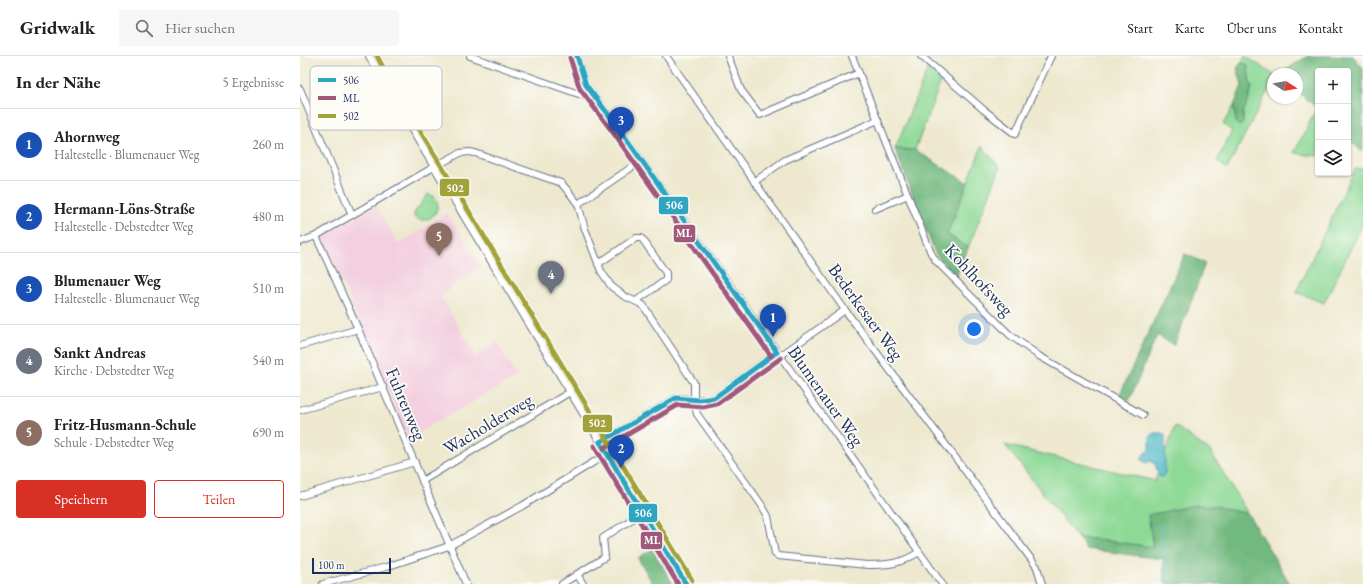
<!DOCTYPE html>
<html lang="de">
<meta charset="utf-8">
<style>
:root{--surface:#fff;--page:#f6f6f6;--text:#222;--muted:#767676;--line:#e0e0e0;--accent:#d93025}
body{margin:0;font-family:"EB Garamond",serif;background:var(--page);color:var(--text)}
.controls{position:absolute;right:12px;top:12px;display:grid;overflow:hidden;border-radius:4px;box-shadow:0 1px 3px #0004}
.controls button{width:36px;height:36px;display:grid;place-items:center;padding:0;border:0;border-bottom:1px solid var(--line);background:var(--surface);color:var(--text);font:20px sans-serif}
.compass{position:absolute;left:967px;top:12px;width:36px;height:36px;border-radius:50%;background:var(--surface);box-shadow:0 1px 3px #0004;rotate:101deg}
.scale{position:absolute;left:12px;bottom:10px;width:79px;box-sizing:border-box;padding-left:4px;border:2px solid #1b2f5e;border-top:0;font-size:11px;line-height:14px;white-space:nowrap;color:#1b2f5e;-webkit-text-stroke:3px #fdfcf7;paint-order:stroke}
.you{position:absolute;left:674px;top:273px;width:14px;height:14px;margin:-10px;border:3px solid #fff;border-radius:50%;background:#1a73e8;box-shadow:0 0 0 6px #1a73e833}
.badge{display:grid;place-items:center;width:26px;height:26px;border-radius:50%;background:var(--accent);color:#fff;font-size:13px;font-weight:700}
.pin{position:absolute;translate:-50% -33px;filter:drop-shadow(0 1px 2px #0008)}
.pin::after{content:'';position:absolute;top:21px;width:14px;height:12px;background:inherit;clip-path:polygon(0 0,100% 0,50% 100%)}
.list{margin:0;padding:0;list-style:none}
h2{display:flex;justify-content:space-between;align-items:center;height:52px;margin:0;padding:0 16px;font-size:17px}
h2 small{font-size:13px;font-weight:400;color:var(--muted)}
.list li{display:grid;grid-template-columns:26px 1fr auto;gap:12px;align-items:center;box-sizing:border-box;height:72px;padding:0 16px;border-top:1px solid var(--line)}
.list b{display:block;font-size:15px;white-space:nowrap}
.list p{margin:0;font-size:13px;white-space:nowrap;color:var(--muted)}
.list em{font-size:13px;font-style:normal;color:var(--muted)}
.actions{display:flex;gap:8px;padding:12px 16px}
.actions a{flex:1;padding:9px 0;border:1px solid var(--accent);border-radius:4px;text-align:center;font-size:14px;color:var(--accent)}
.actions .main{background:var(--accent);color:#fff}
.icon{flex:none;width:22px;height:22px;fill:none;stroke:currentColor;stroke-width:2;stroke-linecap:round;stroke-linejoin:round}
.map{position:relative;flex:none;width:1063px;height:528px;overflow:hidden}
header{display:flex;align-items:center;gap:24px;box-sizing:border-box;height:56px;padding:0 20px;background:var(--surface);border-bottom:1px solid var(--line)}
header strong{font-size:19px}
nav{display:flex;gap:22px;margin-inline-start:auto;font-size:14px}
.search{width:280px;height:36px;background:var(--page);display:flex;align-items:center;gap:10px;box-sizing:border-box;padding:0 14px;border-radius:4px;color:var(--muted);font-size:15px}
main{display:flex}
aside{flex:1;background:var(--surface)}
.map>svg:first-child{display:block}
.built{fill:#f3cfdf}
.green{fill:#8ed996;stroke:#54847a}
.forest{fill:#72b97f;stroke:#46746e}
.water{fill:#4db8c9;stroke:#347494}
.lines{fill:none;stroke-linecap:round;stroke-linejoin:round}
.stream{stroke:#4db8c9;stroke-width:1.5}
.street-casing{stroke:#647085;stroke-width:8}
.street{stroke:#fff;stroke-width:6}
.bus-1-casing{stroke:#fdfcf7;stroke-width:8}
.bus-2-casing{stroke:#fdfcf7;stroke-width:8}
.bus-3-casing{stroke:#fdfcf7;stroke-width:8}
.bus-1{stroke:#2fa5c0;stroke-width:5}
.bus-2{stroke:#a0587b;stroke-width:5}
.bus-3{stroke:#a1a239;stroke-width:5}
.labels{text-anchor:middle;stroke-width:3.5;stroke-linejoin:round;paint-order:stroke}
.street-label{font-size:18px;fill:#1b2f5e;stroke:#fdfcf7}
.key{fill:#fdfcf7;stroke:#b9bec9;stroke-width:1}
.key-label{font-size:11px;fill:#1b2f5e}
.line-badge{stroke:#fdfcf7;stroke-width:1.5}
.badge-label{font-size:11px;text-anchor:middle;font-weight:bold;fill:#fff}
</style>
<header>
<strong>Gridwalk</strong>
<div class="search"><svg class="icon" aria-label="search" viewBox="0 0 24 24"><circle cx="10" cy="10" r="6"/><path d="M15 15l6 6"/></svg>Hier suchen</div>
<nav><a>Start</a><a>Karte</a><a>Über uns</a><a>Kontakt</a></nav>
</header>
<main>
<aside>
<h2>In der Nähe<small>5 Ergebnisse</small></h2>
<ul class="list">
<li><span class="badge" style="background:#1a4fb4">1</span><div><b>Ahornweg</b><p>Haltestelle · Blumenauer Weg</p></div><em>260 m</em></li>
<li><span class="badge" style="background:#1a4fb4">2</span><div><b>Hermann-Löns-Straße</b><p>Haltestelle · Debstedter Weg</p></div><em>480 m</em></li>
<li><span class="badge" style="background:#1a4fb4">3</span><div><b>Blumenauer Weg</b><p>Haltestelle · Blumenauer Weg</p></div><em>510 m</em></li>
<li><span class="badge" style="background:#6b7280">4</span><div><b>Sankt Andreas</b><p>Kirche · Debstedter Weg</p></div><em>540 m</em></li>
<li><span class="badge" style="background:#8d6e63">5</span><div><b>Fritz-Husmann-Schule</b><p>Schule · Debstedter Weg</p></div><em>690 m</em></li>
</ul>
<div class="actions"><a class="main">Speichern</a><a>Teilen</a></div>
</aside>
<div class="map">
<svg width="1063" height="528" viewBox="0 0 1063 528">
<rect width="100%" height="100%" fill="#fdfcf7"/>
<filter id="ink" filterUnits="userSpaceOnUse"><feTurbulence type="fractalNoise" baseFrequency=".025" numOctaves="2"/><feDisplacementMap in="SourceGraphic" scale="8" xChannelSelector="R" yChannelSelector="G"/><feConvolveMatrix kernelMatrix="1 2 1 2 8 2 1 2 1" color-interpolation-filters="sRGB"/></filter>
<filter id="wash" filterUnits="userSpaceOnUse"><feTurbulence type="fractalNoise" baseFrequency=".012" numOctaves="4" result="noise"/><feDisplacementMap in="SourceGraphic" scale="16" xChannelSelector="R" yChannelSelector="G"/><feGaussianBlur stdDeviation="0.9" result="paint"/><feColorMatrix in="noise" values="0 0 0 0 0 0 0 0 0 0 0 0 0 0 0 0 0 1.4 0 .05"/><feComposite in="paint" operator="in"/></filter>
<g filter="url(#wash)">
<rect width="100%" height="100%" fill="#ede8ce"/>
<polygon class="built" points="76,150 98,188 147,157 181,211 140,239 176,300 197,286 217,321 108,382 41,222 22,181"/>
<g class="green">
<path d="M945,0L973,18V25L927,113L917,105L932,75L923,68L934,50L936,67H943V56L948,45L952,31C947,23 950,16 947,8L941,7Z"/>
<polygon points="628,12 642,22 615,94 595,93"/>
<polygon points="1017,52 1018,100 994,97"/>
<polygon points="682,90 700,112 668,192 647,178"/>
<polygon points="1055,113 1063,113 1063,168 1024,247 996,236"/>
<path d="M128,138C149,143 132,174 114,161V157Z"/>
<polygon points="875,370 910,395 948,458 915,450 849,459 853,491 777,481 705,389 855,425"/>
</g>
<g class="forest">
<polygon points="1008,0 1053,0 1063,12 1063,94 1061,95 1048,82 1048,15 1018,15 1018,53 997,35 997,18 979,18"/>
<path d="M941,7L947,8C950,16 947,23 952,31L948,45L943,56V67L940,70L936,67L934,50L942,29L937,12Z"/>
<polygon points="595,93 615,94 668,127 647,178 668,192 656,221 635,197"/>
<polygon points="885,198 905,207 890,249 874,289 857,279 829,345 819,340"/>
<polygon points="895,449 915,450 948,458 990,528 865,528 863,503 786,493 777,481 853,491 848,459"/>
<polygon points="352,493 373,528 353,528 338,502"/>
</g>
<polygon class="water" points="854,377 862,377 865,379 865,417 863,421 860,421 857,416 855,408 851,405 846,407 841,403 842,400 850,394 850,381"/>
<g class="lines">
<polyline class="stream" points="860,467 867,528"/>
</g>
</g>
<g filter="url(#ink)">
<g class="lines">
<g class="street-casing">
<g id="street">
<polyline points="69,0 84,28 386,528"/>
<polyline points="170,0 296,44"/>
<polyline points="277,0 286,29 318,71 642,528"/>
<polyline points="366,0 545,254 737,511 742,528"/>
<polyline points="428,0 441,34 460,59 559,17"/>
<polyline points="552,0 631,197 636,205 710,279 739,300 843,359"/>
<polyline points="621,0 684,54 715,78 751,0"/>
<polyline points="0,33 52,159"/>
<polyline points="454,126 485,104 578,64"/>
<polyline points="278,148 341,105"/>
<polyline points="575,153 608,139"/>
<polyline points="16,180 58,273 166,528"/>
<path d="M0,186L16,180L134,111L160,97L169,96L175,97L261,127L268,135L278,148L285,173L301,215L311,230L324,240L343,249L394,327V345L397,358L461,448L468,460L475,498L478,500L567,509C588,509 601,508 619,496"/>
<polyline points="298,208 336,182 341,182 343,184 366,217 366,224 336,245"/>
<polyline points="0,290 58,273"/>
<polyline points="480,300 545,254"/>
<polyline points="0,354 83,331"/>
<path d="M300,386L376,342C392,342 397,346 414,342L477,296"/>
<polyline points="122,425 270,336"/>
<polyline points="0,440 115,406"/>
<polyline points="277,518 283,528"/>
<polyline points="23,528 86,511 149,490 222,450 307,398"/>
<polyline points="262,528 305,501 303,482 343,456"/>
</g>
</g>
<use href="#street" class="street"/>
<g class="bus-1-casing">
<g id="bus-1">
<polyline points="277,0 286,29 318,71 477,296"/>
<polyline points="300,386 376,342 399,344 414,342 477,296"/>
<polyline points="300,386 386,528"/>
</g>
</g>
<g class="bus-2-casing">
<g id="bus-2">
<polyline points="270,2 280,33 312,75 471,300"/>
<polyline points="294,390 378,528"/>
<polyline points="304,392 378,349 403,351 417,348 481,302"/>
</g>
</g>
<g class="bus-3-casing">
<polyline id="bus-3" points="77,0 90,25 392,524"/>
</g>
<use href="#bus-1" class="bus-1"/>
<use href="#bus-2" class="bus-2"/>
<use href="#bus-3" class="bus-3"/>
</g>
</g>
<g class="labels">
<g class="street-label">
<text transform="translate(679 224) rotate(47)" y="6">Kohlhofsweg</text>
<text transform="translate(566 256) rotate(54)" y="6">Bederkesaer Weg</text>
<text transform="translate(526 340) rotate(55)" y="6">Blumenauer Weg</text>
<text transform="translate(106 348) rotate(67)" y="6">Fuhrenweg</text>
<text transform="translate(188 368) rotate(-31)" y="6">Wacholderweg</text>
</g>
</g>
<rect x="10" y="10" width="132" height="64" rx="6" class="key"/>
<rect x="18" y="22" width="18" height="4" fill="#2fa5c0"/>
<rect x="18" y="40" width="18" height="4" fill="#a0587b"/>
<rect x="18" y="58" width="18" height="4" fill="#a1a239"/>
<g class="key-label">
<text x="43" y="28">506</text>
<text x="43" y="46">ML</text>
<text x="43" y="64">502</text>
</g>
<g class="line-badge">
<rect x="139" y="122" width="31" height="19" rx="4" fill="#a1a239"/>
<rect x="358" y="140" width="31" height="19" rx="4" fill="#2fa5c0"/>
<rect x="373" y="168" width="23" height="19" rx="4" fill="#a0587b"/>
<rect x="282" y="358" width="31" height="19" rx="4" fill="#a1a239"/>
<rect x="328" y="447" width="30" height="20" rx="4" fill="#2fa5c0"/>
<rect x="340" y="475" width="23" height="19" rx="4" fill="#a0587b"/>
</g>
<g class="badge-label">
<text x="155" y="136">502</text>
<text x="374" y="153">506</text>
<text x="384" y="181">ML</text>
<text x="297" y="371">502</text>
<text x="343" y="461">506</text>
<text x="352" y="488">ML</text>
</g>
</svg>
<div class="controls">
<button>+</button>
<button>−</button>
<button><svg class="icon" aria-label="layers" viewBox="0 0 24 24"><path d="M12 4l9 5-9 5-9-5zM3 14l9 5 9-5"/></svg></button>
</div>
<svg class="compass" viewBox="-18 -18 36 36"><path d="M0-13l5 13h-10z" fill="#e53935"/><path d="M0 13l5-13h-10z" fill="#767676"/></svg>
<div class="scale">100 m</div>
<div class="you"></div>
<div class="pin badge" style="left:473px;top:281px;background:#1a4fb4">1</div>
<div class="pin badge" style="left:321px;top:412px;background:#1a4fb4">2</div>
<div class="pin badge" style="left:321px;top:84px;background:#1a4fb4">3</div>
<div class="pin badge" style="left:251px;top:238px;background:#6b7280">4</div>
<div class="pin badge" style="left:139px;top:200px;background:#8d6e63">5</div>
</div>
</main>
